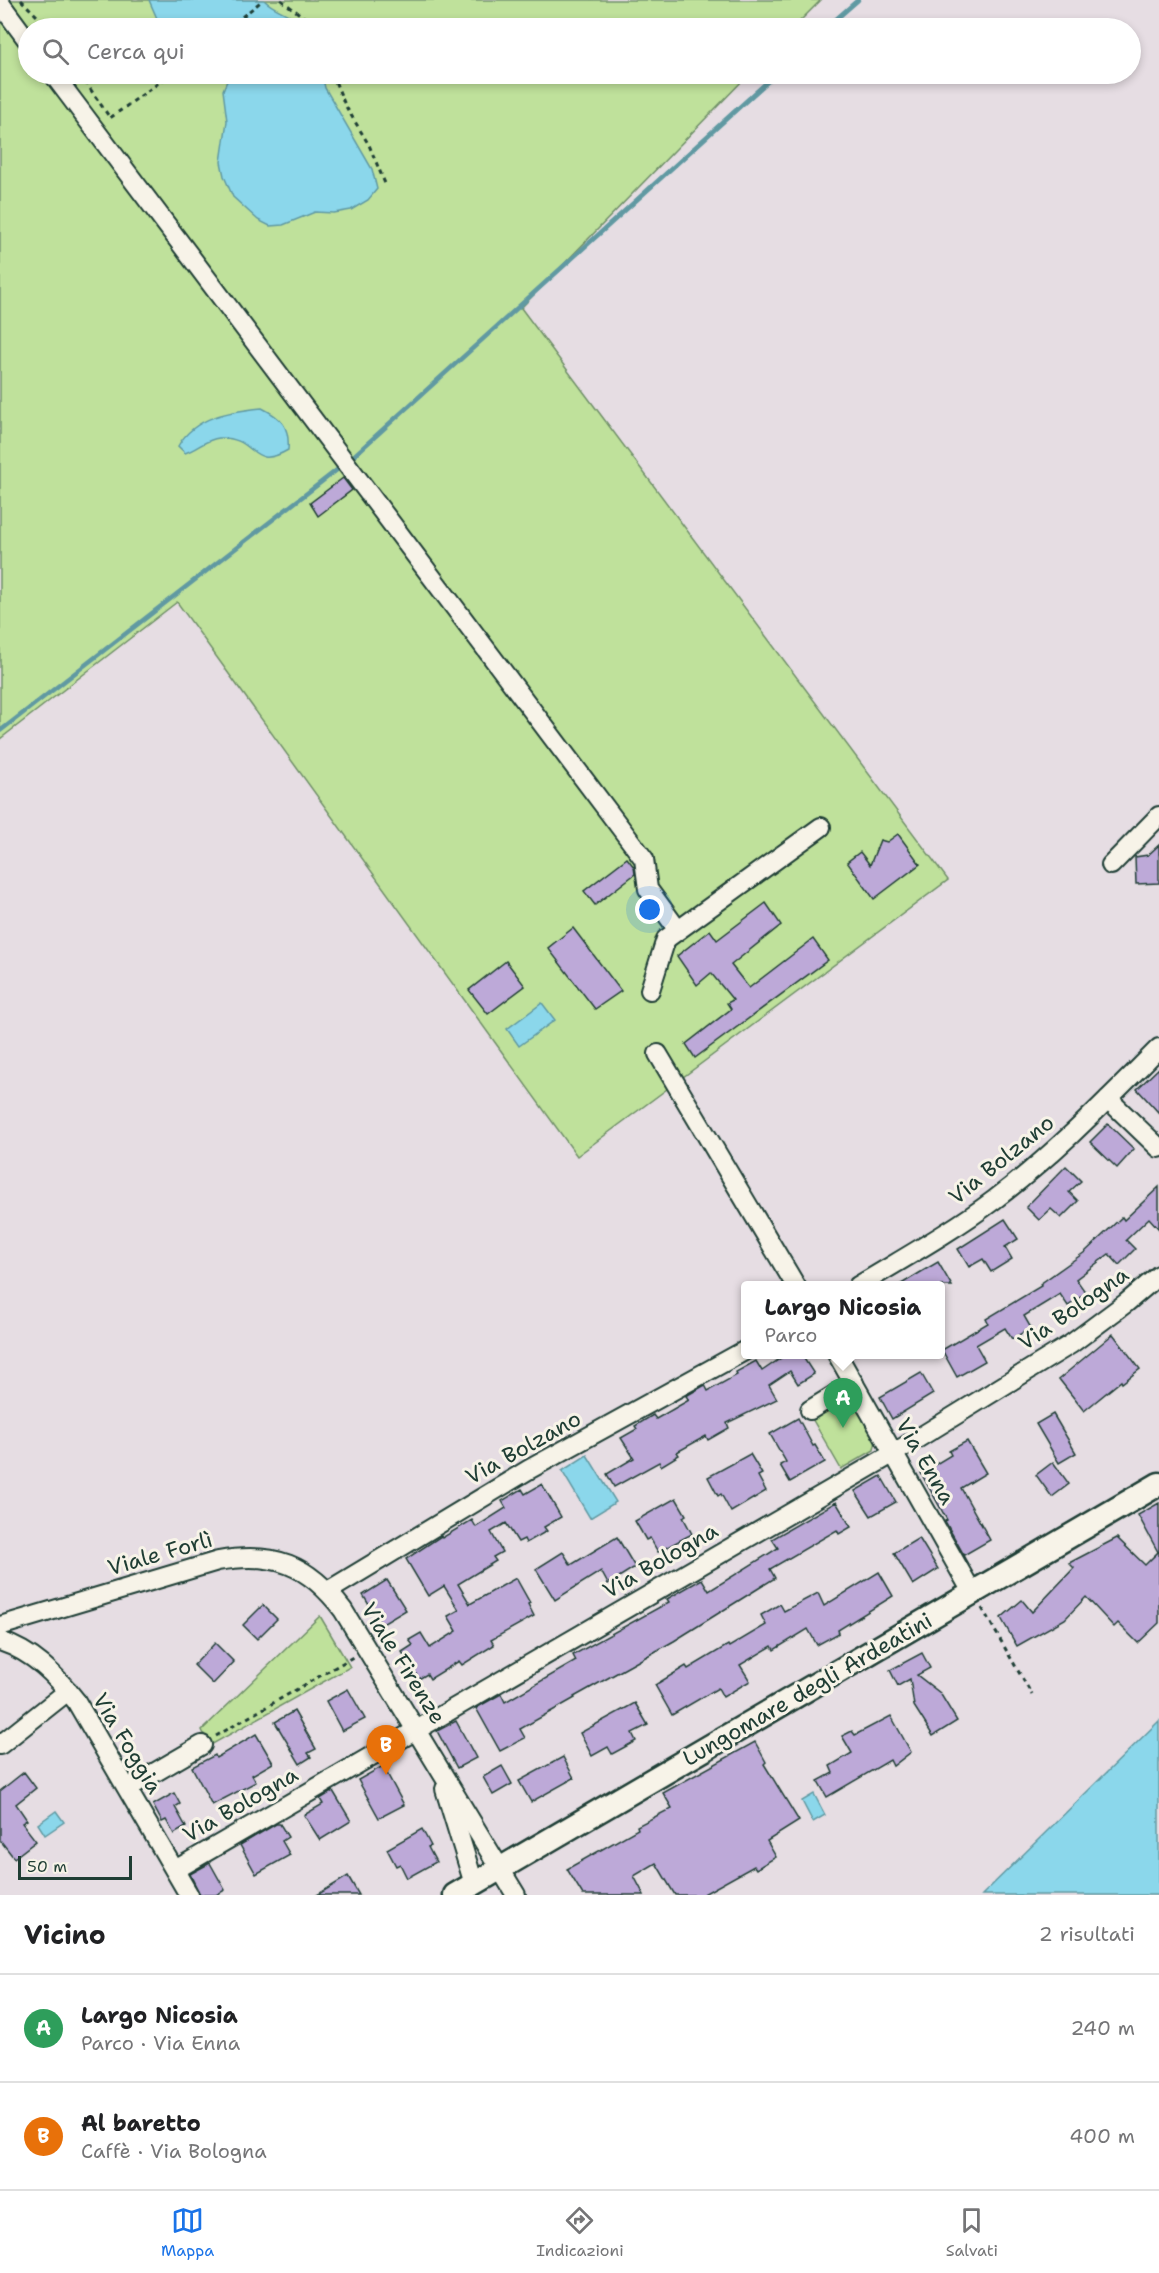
<!DOCTYPE html>
<html lang="it">
<meta charset="utf-8">
<style>
:root{--surface:#fff;--page:#f6f6f6;--text:#202124;--muted:#757577;--line:#e0e0e0;--accent:#1a73e8}
body{margin:0;font-family:"Shantell Sans",sans-serif;background:var(--page);color:var(--text)}
.scale{position:absolute;left:18px;bottom:15px;width:114px;box-sizing:border-box;padding-left:6px;border:3px solid #1f3d34;border-top:0;font-size:16px;line-height:21px;white-space:nowrap;color:#1f3d34;-webkit-text-stroke:4px #f7f3e8;paint-order:stroke}
.you{position:absolute;left:650px;top:910px;width:21px;height:21px;margin:-15px;border:4px solid #fff;border-radius:50%;background:#1a73e8;box-shadow:0 0 0 9px #1a73e833}
.badge{display:grid;place-items:center;width:39px;height:39px;border-radius:50%;background:var(--accent);color:#fff;font-size:20px;font-weight:700}
.pin{position:absolute;translate:-50% -50px;filter:drop-shadow(0 2px 3px #0008)}
.pin::after{content:'';position:absolute;top:32px;width:21px;height:18px;background:inherit;clip-path:polygon(0 0,100% 0,50% 100%)}
.popup{position:absolute;left:741px;top:1281px;width:204px;height:78px;box-sizing:border-box;display:grid;place-content:center;border-radius:6px;background:var(--surface);filter:drop-shadow(0 2px 4px #0005);font-size:20px;white-space:nowrap;color:var(--muted)}
.popup b{font-size:22px;color:var(--text)}
.popup::after{content:'';position:absolute;left:50%;top:100%;margin-left:-12px;border:12px solid transparent;border-top-color:var(--surface)}
.list{margin:0;padding:0;list-style:none}
h2{display:flex;justify-content:space-between;align-items:center;height:78px;margin:0;padding:0 24px;font-size:26px}
h2 small{font-size:20px;font-weight:400;color:var(--muted)}
.list li{display:grid;grid-template-columns:39px 1fr auto;gap:18px;align-items:center;box-sizing:border-box;height:108px;padding:0 24px;border-top:2px solid var(--line)}
.list b{display:block;font-size:22px;white-space:nowrap}
.list p{margin:0;font-size:20px;white-space:nowrap;color:var(--muted)}
.list em{font-size:20px;font-style:normal;color:var(--muted)}
.icon{flex:none;width:33px;height:33px;fill:none;stroke:currentColor;stroke-width:2;stroke-linecap:round;stroke-linejoin:round}
.map{position:relative;flex:none;width:1159px;height:1895px;overflow:hidden}
.search{position:absolute;background:var(--surface);box-shadow:0 3px 9px #0003;left:18px;right:18px;top:18px;height:66px;display:flex;align-items:center;gap:15px;box-sizing:border-box;padding:0 21px;border-radius:33px;color:var(--muted);font-size:22px}
.sheet{height:294px;background:var(--surface)}
nav{display:flex;justify-content:space-around;align-items:center;box-sizing:border-box;height:84px;border-top:2px solid var(--line);background:var(--surface);font-size:16px;color:var(--muted)}
nav a{display:grid;justify-items:center;gap:3px}
nav .on{color:var(--accent)}
.map>svg:first-child{display:block}
.green{fill:#bfe19b;stroke:#6f8f68;stroke-width:1.5}
.water{fill:#8bd7eb;stroke:#6099a2;stroke-width:1.5}
.lines{fill:none;stroke-linecap:round;stroke-linejoin:round}
.stream{stroke:#6099a2;stroke-width:4.5}
.building{fill:#bda9d8;stroke:#1f3d34;stroke-width:1.5}
.minor-casing{stroke:#1f3d34;stroke-width:22}
.major-casing{stroke:#1f3d34;stroke-width:27}
.path{stroke:#1f3d34;stroke-width:3;stroke-dasharray:4.5 4.5;stroke-linecap:butt}
.minor{stroke:#f7f3e8;stroke-width:18}
.major{stroke:#f7f3e8;stroke-width:22}
.labels{text-anchor:middle;stroke-width:6;stroke-linejoin:round;paint-order:stroke}
.street-label{font-size:22px;fill:#1f3d34;stroke:#f7f3e8}
</style>
<div class="map">
<svg width="1159" height="1895" viewBox="0 0 1159 1895">
<rect width="100%" height="100%" fill="#e6dde3"/>
<filter id="ink" filterUnits="userSpaceOnUse"><feTurbulence type="fractalNoise" baseFrequency=".0167" numOctaves="2"/><feDisplacementMap in="SourceGraphic" scale="12" xChannelSelector="R" yChannelSelector="G"/><feConvolveMatrix kernelMatrix="1 2 1 2 8 2 1 2 1" color-interpolation-filters="sRGB"/></filter>
<g filter="url(#ink)">
<g class="green">
<polygon points="0,0 821,0 793,28 28,28 28,74 749,74 521,308 948,880 577,1156 177,602 0,739"/>
<polygon points="848,1392 876,1441 874,1450 841,1469 810,1415"/>
<polygon points="320,1616 350,1667 209,1746 202,1730"/>
</g>
<g class="water">
<path d="M149,0H264C276,12 295,14 305,28H166L159,23Z"/>
<polygon points="227,74 322,74 325,88 372,169 377,189 368,200 351,210 334,213 315,212 283,225 270,226 258,220 233,197 224,176 221,162 227,121 223,90 227,81"/>
<path d="M262,408C282,418 290,427 288,450C250,472 257,436 219,438C206,439 198,449 185,453L178,446C195,416 231,411 262,408Z"/>
<polygon points="542,1003 555,1020 519,1046 507,1029"/>
<polygon points="587,1455 616,1502 590,1518 562,1471"/>
<polygon points="1159,1721 1159,1895 982,1895"/>
<polygon points="814,1794 825,1815 813,1822 802,1801"/>
<polygon points="56,1811 64,1822 45,1835 38,1824"/>
</g>
<g class="lines">
<g class="stream">
<polyline points="826,28 858,0"/>
<polyline points="348,461 776,74"/>
<polyline points="0,731 342,466"/>
</g>
</g>
<g class="building">
<polygon points="343,478 352,490 318,516 310,503"/>
<polygon points="898,834 920,864 874,899 847,862 860,852 870,865 880,840 887,842"/>
<polygon points="1159,845 1159,883 1136,884 1135,857 1148,855"/>
<polygon points="627,858 634,867 635,874 595,905 584,891"/>
<polygon points="766,903 781,925 731,965 749,988 813,939 828,960 695,1058 686,1044 731,1009 727,1003 733,1000 711,973 697,985 677,956 710,930 717,940"/>
<polygon points="573,928 621,991 595,1009 548,948"/>
<polygon points="506,961 525,986 488,1014 469,990"/>
<polygon points="1159,1068 1159,1113 1137,1089"/>
<polygon points="1108,1124 1134,1149 1117,1168 1090,1142"/>
<polygon points="1066,1166 1081,1181 1069,1192 1078,1201 1061,1218 1051,1209 1039,1220 1026,1207"/>
<polygon points="1159,1187 1159,1229 1149,1218 1126,1240 1135,1249 1119,1265 1109,1254 1076,1279 1086,1293 1068,1306 1060,1294 1024,1316 1031,1328 1012,1339 1005,1328 976,1345 985,1361 957,1377 942,1350 988,1323 986,1319 1041,1286 1040,1284 1085,1252 1122,1217 1124,1220"/>
<polygon points="1005,1219 1018,1239 1005,1247 1012,1259 991,1272 983,1259 969,1267 958,1249"/>
<polygon points="938,1262 952,1286 898,1286 921,1272"/>
<polygon points="1113,1334 1140,1369 1122,1383 1121,1381 1084,1411 1059,1379"/>
<polygon points="787,1354 801,1354 814,1374 798,1384 790,1371 769,1385 777,1399 727,1423 729,1428 708,1440 706,1436 677,1452 679,1455 661,1466 659,1462 614,1487 607,1474 634,1458 621,1438 637,1429 635,1426 653,1415 656,1419 689,1400 686,1396 705,1385 708,1391 737,1375 736,1372 756,1361 762,1371"/>
<polygon points="921,1373 933,1394 892,1419 880,1397"/>
<polygon points="1053,1414 1076,1453 1059,1463 1036,1424"/>
<polygon points="798,1418 813,1446 815,1445 825,1462 790,1482 780,1465 786,1462 770,1434"/>
<polygon points="967,1441 986,1473 961,1488 990,1540 964,1555 945,1521 947,1520 921,1473 951,1455 949,1451"/>
<polygon points="750,1454 762,1474 758,1476 766,1491 731,1512 721,1494 718,1496 708,1477"/>
<polygon points="1053,1462 1069,1484 1052,1497 1036,1475"/>
<polygon points="881,1476 896,1502 871,1516 855,1491"/>
<polygon points="542,1484 561,1517 544,1527 547,1531 526,1543 524,1539 518,1542 506,1523 491,1532 502,1552 493,1557 496,1561 458,1584 470,1604 516,1578 530,1603 528,1604 534,1616 491,1640 494,1645 462,1665 459,1661 430,1679 427,1674 419,1679 402,1652 413,1645 409,1640 421,1633 430,1648 457,1631 448,1616 459,1610 444,1586 428,1596 406,1559 441,1536 442,1538 472,1520 476,1527 506,1508 502,1501 522,1489 525,1494"/>
<polygon points="676,1498 686,1515 683,1517 692,1534 658,1552 650,1538 646,1540 635,1521"/>
<polygon points="836,1502 851,1527 839,1534 837,1530 770,1569 775,1578 674,1641 574,1697 575,1698 520,1729 525,1738 500,1751 476,1708 501,1694 505,1702 576,1661 573,1655 669,1602 667,1599 702,1579 709,1591 778,1548 772,1539"/>
<polygon points="1159,1503 1159,1623 1138,1643 1118,1623 1114,1627 1086,1597 1065,1619 1017,1646 1001,1618 1022,1600 1032,1612 1074,1568 1069,1563 1117,1538 1145,1565 1158,1552 1138,1515"/>
<polygon points="617,1537 635,1567 608,1584 601,1571 555,1600 536,1569 563,1552 571,1565"/>
<polygon points="919,1538 938,1569 913,1585 894,1553"/>
<polygon points="879,1572 893,1596 838,1630 839,1633 817,1645 808,1629 774,1650 772,1646 740,1665 750,1681 723,1697 718,1688 672,1715 655,1685 686,1666 688,1669 728,1645 729,1647 766,1625 761,1615 780,1604 784,1611 818,1593 824,1606"/>
<polygon points="387,1580 406,1610 381,1625 363,1595"/>
<polygon points="263,1605 277,1619 257,1639 243,1625"/>
<polygon points="215,1643 234,1662 213,1684 194,1665"/>
<polygon points="922,1653 930,1668 917,1675 940,1693 957,1721 933,1736 914,1706 910,1679 898,1686 890,1670"/>
<polygon points="348,1689 365,1719 342,1731 326,1701"/>
<polygon points="635,1703 648,1725 632,1733 636,1741 612,1754 608,1747 592,1756 580,1733"/>
<polygon points="294,1711 316,1749 308,1753 311,1757 300,1764 275,1722"/>
<polygon points="891,1716 911,1752 893,1766 890,1760 827,1797 818,1781 833,1773 830,1766 852,1753 842,1736 852,1731 855,1735"/>
<polygon points="456,1721 476,1758 457,1768 437,1731"/>
<polygon points="256,1734 273,1763 252,1775 256,1782 212,1805 192,1767 215,1755 216,1758"/>
<polygon points="755,1742 766,1762 764,1764 799,1821 767,1841 776,1857 756,1869 754,1866 702,1895 675,1895 656,1863 634,1876 644,1895 583,1895 567,1869 638,1829 637,1826 672,1808 663,1793"/>
<polygon points="563,1757 574,1778 531,1802 519,1781"/>
<polygon points="383,1766 404,1805 379,1818 358,1780"/>
<polygon points="502,1766 512,1784 493,1795 483,1777"/>
<polygon points="24,1772 36,1788 16,1804 27,1820 22,1823 36,1841 14,1858 0,1840 0,1791"/>
<polygon points="333,1791 351,1821 320,1840 304,1815 323,1804 320,1799"/>
<polygon points="174,1793 180,1804 175,1807 186,1827 174,1834 166,1820 162,1822 153,1805"/>
<polygon points="276,1824 280,1824 288,1837 282,1841 290,1855 256,1874 240,1845"/>
<polygon points="422,1829 431,1846 428,1847 436,1862 407,1878 400,1864 396,1866 387,1849"/>
<polygon points="210,1863 225,1890 216,1895 200,1895 190,1874"/>
<polygon points="348,1876 359,1895 317,1895"/>
</g>
<g class="lines">
<g class="minor-casing">
<g id="minor">
<polyline points="0,3 28,41"/>
<polyline points="53,74 644,859 648,889 678,930"/>
<polyline points="1111,865 1159,816"/>
<polyline points="650,990 666,939 821,827"/>
<polyline points="658,1054 796,1286"/>
<polyline points="1108,1099 1159,1148"/>
<path d="M858,1286C904,1258 951,1232 994,1200C1054,1155 1106,1101 1159,1048"/>
<polyline points="837,1354 972,1592"/>
<polyline points="810,1410 854,1383"/>
<polyline points="328,1591 528,1470 746,1350"/>
<path d="M0,1626L218,1561C274,1551 308,1564 343,1610L516,1895"/>
<path d="M0,1641C33,1652 56,1675 76,1701L189,1895"/>
<polyline points="0,1745 68,1691"/>
<polyline points="128,1788 202,1745"/>
<polyline points="445,1789 474,1884"/>
<polyline points="175,1870 894,1453 1071,1344 1126,1303 1159,1275"/>
</g>
</g>
<g class="major-casing">
<polyline id="major" points="455,1895 1159,1484"/>
</g>
<g class="path">
<polyline points="21,0 49,28"/>
<polyline points="281,0 305,18 313,28"/>
<polyline points="228,28 263,0"/>
<polyline points="80,74 110,118 171,74"/>
<polyline points="332,74 345,105 369,145 386,186"/>
<polyline points="982,1608 1032,1695"/>
<polyline points="216,1736 353,1657"/>
</g>
<use href="#minor" class="minor"/>
<use href="#major" class="major"/>
</g>
</g>
<g class="labels">
<g class="street-label">
<text transform="translate(1001 1159) rotate(-39)" y="8">Via Bolzano</text>
<text transform="translate(1073 1308) rotate(-35)" y="8">Via Bologna</text>
<text transform="translate(523 1447) rotate(-29)" y="8">Via Bolzano</text>
<text transform="translate(926 1461) rotate(60)" y="8">Via Enna</text>
<text transform="translate(160 1553) rotate(-16)" y="8">Viale Forlì</text>
<text transform="translate(660 1560) rotate(-30)" y="8">Via Bologna</text>
<text transform="translate(404 1663) rotate(58)" y="8">Viale Firenze</text>
<text transform="translate(807 1689) rotate(-30)" y="8">Lungomare degli Ardeatini</text>
<text transform="translate(128 1743) rotate(59)" y="8">Via Foggia</text>
<text transform="translate(240 1804) rotate(-30)" y="8">Via Bologna</text>
</g>
</g>
</svg>
<div class="scale">50 m</div>
<div class="you"></div>
<div class="pin badge" style="left:843px;top:1428px;background:#2e9e5b">A</div>
<div class="popup"><b>Largo Nicosia</b>Parco</div>
<div class="pin badge" style="left:386px;top:1775px;background:#e8710a">B</div>
<div class="search"><svg class="icon" aria-label="search" viewBox="0 0 24 24"><circle cx="10" cy="10" r="6"/><path d="M15 15l6 6"/></svg>Cerca qui</div>
</div>
<section class="sheet">
<h2>Vicino<small>2 risultati</small></h2>
<ul class="list">
<li><span class="badge" style="background:#2e9e5b">A</span><div><b>Largo Nicosia</b><p>Parco · Via Enna</p></div><em>240 m</em></li>
<li><span class="badge" style="background:#e8710a">B</span><div><b>Al baretto</b><p>Caffè · Via Bologna</p></div><em>400 m</em></li>
</ul>
</section>
<nav>
<a class="on"><svg class="icon" aria-label="map" viewBox="0 0 24 24"><path d="M3 6l6-2 6 2 6-2v14l-6 2-6-2-6 2zM9 4v14M15 6v14"/></svg>Mappa</a>
<a><svg class="icon" aria-label="directions" viewBox="0 0 24 24"><path d="M12 3l9 9-9 9-9-9zM9 14v-3h6M13 9l2 2-2 2"/></svg>Indicazioni</a>
<a><svg class="icon" aria-label="saved" viewBox="0 0 24 24"><path d="M7 4h10v16l-5-4-5 4z"/></svg>Salvati</a>
</nav>
